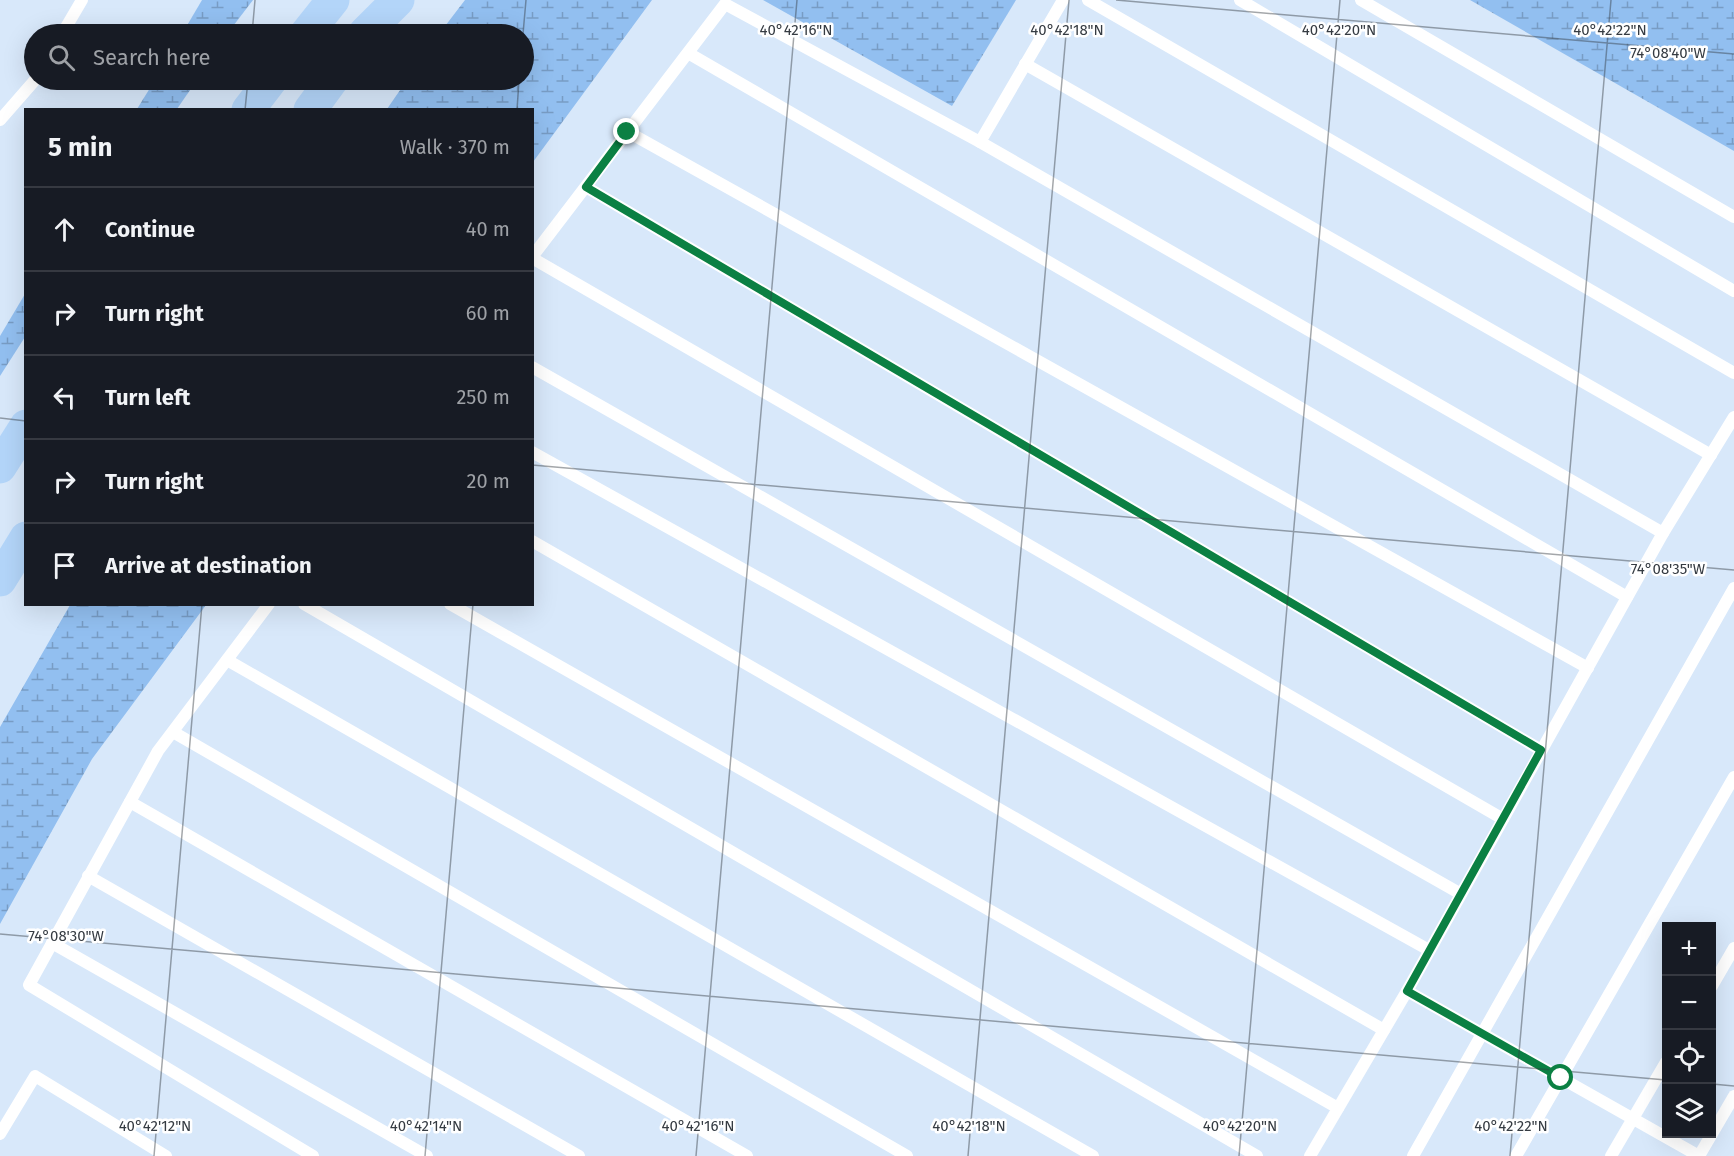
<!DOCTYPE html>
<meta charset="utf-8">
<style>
:root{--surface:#171b24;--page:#20242c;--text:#f1f3f6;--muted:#9ea1a6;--line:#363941}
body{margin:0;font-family:"Fira Sans",sans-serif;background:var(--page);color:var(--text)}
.controls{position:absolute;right:18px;bottom:18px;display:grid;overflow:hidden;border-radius:0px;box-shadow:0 6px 24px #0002}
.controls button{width:54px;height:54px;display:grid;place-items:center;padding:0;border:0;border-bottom:2px solid var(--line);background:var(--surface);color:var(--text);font:30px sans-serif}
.stop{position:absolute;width:18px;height:18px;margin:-14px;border:4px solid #0b8043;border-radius:50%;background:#fff}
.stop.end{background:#0b8043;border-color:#fff;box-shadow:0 2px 6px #0008}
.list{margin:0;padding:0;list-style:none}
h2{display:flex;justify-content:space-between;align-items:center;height:78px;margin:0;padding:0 24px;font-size:26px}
h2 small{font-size:20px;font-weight:400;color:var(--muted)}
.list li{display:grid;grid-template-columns:39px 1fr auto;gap:18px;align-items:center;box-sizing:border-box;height:84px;padding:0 24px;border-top:2px solid var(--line)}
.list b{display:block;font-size:22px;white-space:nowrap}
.list em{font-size:20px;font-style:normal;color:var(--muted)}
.icon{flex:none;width:33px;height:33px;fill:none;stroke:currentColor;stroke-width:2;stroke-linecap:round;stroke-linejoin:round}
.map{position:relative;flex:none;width:1734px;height:1156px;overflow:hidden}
.search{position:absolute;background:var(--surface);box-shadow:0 6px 24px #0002;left:24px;top:24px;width:510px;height:66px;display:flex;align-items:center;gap:15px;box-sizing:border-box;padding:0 21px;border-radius:33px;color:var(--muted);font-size:22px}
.panel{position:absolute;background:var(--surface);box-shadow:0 6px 24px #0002;left:24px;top:108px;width:510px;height:498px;border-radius:0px}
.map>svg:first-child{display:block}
.wetland{fill:url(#wetland-marsh)}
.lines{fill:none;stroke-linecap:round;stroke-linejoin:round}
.service{stroke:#fff;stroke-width:12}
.motorway{stroke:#b3d5f9;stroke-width:33}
.route{stroke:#0b8043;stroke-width:8}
.ticks{fill:none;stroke:#353b42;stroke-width:1.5;stroke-opacity:0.45}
.ticks-label{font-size:15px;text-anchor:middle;fill:#353b42;stroke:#fff;stroke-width:5;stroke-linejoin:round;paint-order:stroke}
</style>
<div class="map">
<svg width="1734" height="1156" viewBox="0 0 1734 1156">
<defs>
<pattern id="wetland-marsh" width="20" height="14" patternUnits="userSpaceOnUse" patternTransform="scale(1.5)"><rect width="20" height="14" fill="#92bff0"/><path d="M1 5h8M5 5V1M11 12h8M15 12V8" fill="none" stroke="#789cc4"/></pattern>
</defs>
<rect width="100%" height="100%" fill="#d8e8fa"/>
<g class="wetland">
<polygon points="202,0 253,0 227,34 182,34"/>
<polygon points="465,0 652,0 533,162 532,110 387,109 407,80 524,80 524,34 439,34"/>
<polygon points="763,0 1016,0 952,106"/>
<polygon points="1470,0 1734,0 1734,151"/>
<polygon points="155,80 197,80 177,109 137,109"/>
<polygon points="25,294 25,337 0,376 0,336"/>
<polygon points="70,605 206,605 92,759 0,924 0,727"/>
</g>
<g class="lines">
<g class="service">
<polyline points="1063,0 980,142 1663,533 1734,417"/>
<polyline points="1088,0 1734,373"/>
<polyline points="1240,0 1734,291"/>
<polyline points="1361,0 1734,217"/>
<polyline points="62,34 82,0"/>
<polyline points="688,53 1627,597"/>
<polyline points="1025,64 1711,455"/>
<polyline points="0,120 35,80"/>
<polyline points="628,132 1588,668"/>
<polyline points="586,187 1541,750"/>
<polyline points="532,257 725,4 980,142"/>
<polyline points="532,258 1503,819"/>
<polyline points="532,367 1461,894"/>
<polyline points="532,452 1429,950"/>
<polyline points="1663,533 1407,991 1699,1156"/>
<polyline points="532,541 1384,1030"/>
<polyline points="269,604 158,751 29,985 313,1156"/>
<polyline points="304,604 1257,1156"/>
<polyline points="450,604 1338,1108"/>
<polyline points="227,660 1093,1156"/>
<polyline points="173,732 907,1156"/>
<polyline points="130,802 747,1156"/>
<polyline points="88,876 579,1156"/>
<polyline points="52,943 427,1156"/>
<polyline points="1712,986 1734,948"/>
<polyline points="0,1134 35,1076 166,1156"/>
<polyline points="1310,1156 1407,991"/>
<polyline points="1413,1156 1734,588"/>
<polyline points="1516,1156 1734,777"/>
<polyline points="1611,1156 1666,1062"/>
<polyline points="1699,1156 1734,1096"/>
</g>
<g class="motorway">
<polyline points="365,33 398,0"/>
<polyline points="306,34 333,0"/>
<polyline points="248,110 271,80"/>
<polyline points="310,110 332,80"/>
<polyline points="0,467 26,426"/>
<polyline points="0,580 26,538"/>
</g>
</g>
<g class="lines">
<polyline class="route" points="627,132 586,187 1541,750 1407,991 1561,1078"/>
</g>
<path class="ticks" d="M1116,0L1734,54M252,34L255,0M523,34L526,0M245,110L248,80M517,110L519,80M0,418L26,421M532,465L1734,570M0,934L1666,1080M1712,1084L1734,1086M154,1156L202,604M425,1156L473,604M696,1156L797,0M968,1156L1069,0M1239,1156L1340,0M1510,1156L1611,0"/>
<g class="ticks-label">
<text x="796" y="35">40°42'16"N</text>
<text x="1067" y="35">40°42'18"N</text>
<text x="1339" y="35">40°42'20"N</text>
<text x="1610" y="35">40°42'22"N</text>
<text x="1668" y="58">74°08'40"W</text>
<text x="1668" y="574">74°08'35"W</text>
<text x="66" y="941">74°08'30"W</text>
<text x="155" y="1131">40°42'12"N</text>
<text x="426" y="1131">40°42'14"N</text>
<text x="698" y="1131">40°42'16"N</text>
<text x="969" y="1131">40°42'18"N</text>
<text x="1240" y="1131">40°42'20"N</text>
<text x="1511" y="1131">40°42'22"N</text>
</g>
</svg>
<div class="controls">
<button>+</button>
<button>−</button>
<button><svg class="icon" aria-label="locate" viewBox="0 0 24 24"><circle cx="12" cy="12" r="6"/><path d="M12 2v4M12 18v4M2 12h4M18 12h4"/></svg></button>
<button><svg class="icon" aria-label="layers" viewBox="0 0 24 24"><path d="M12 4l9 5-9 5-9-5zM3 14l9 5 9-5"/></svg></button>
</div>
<div class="stop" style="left:1561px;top:1078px"></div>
<div class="stop end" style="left:627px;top:132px"></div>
<div class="search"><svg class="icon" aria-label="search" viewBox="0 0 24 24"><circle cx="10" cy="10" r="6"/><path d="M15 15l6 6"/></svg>Search here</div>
<section class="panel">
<h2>5 min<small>Walk · 370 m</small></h2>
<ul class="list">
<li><svg class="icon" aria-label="ahead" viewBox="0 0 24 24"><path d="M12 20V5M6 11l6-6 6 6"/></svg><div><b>Continue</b></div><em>40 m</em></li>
<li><svg class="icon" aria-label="right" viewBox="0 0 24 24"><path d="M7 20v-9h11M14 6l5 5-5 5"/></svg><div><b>Turn right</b></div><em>60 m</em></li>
<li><svg class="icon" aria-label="left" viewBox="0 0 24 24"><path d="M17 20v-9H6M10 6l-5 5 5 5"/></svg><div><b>Turn left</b></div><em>250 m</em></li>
<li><svg class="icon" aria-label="right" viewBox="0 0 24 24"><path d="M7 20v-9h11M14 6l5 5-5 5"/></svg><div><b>Turn right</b></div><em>20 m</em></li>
<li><svg class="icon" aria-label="arrive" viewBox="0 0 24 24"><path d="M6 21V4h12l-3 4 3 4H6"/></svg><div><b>Arrive at destination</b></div></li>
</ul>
</section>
</div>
